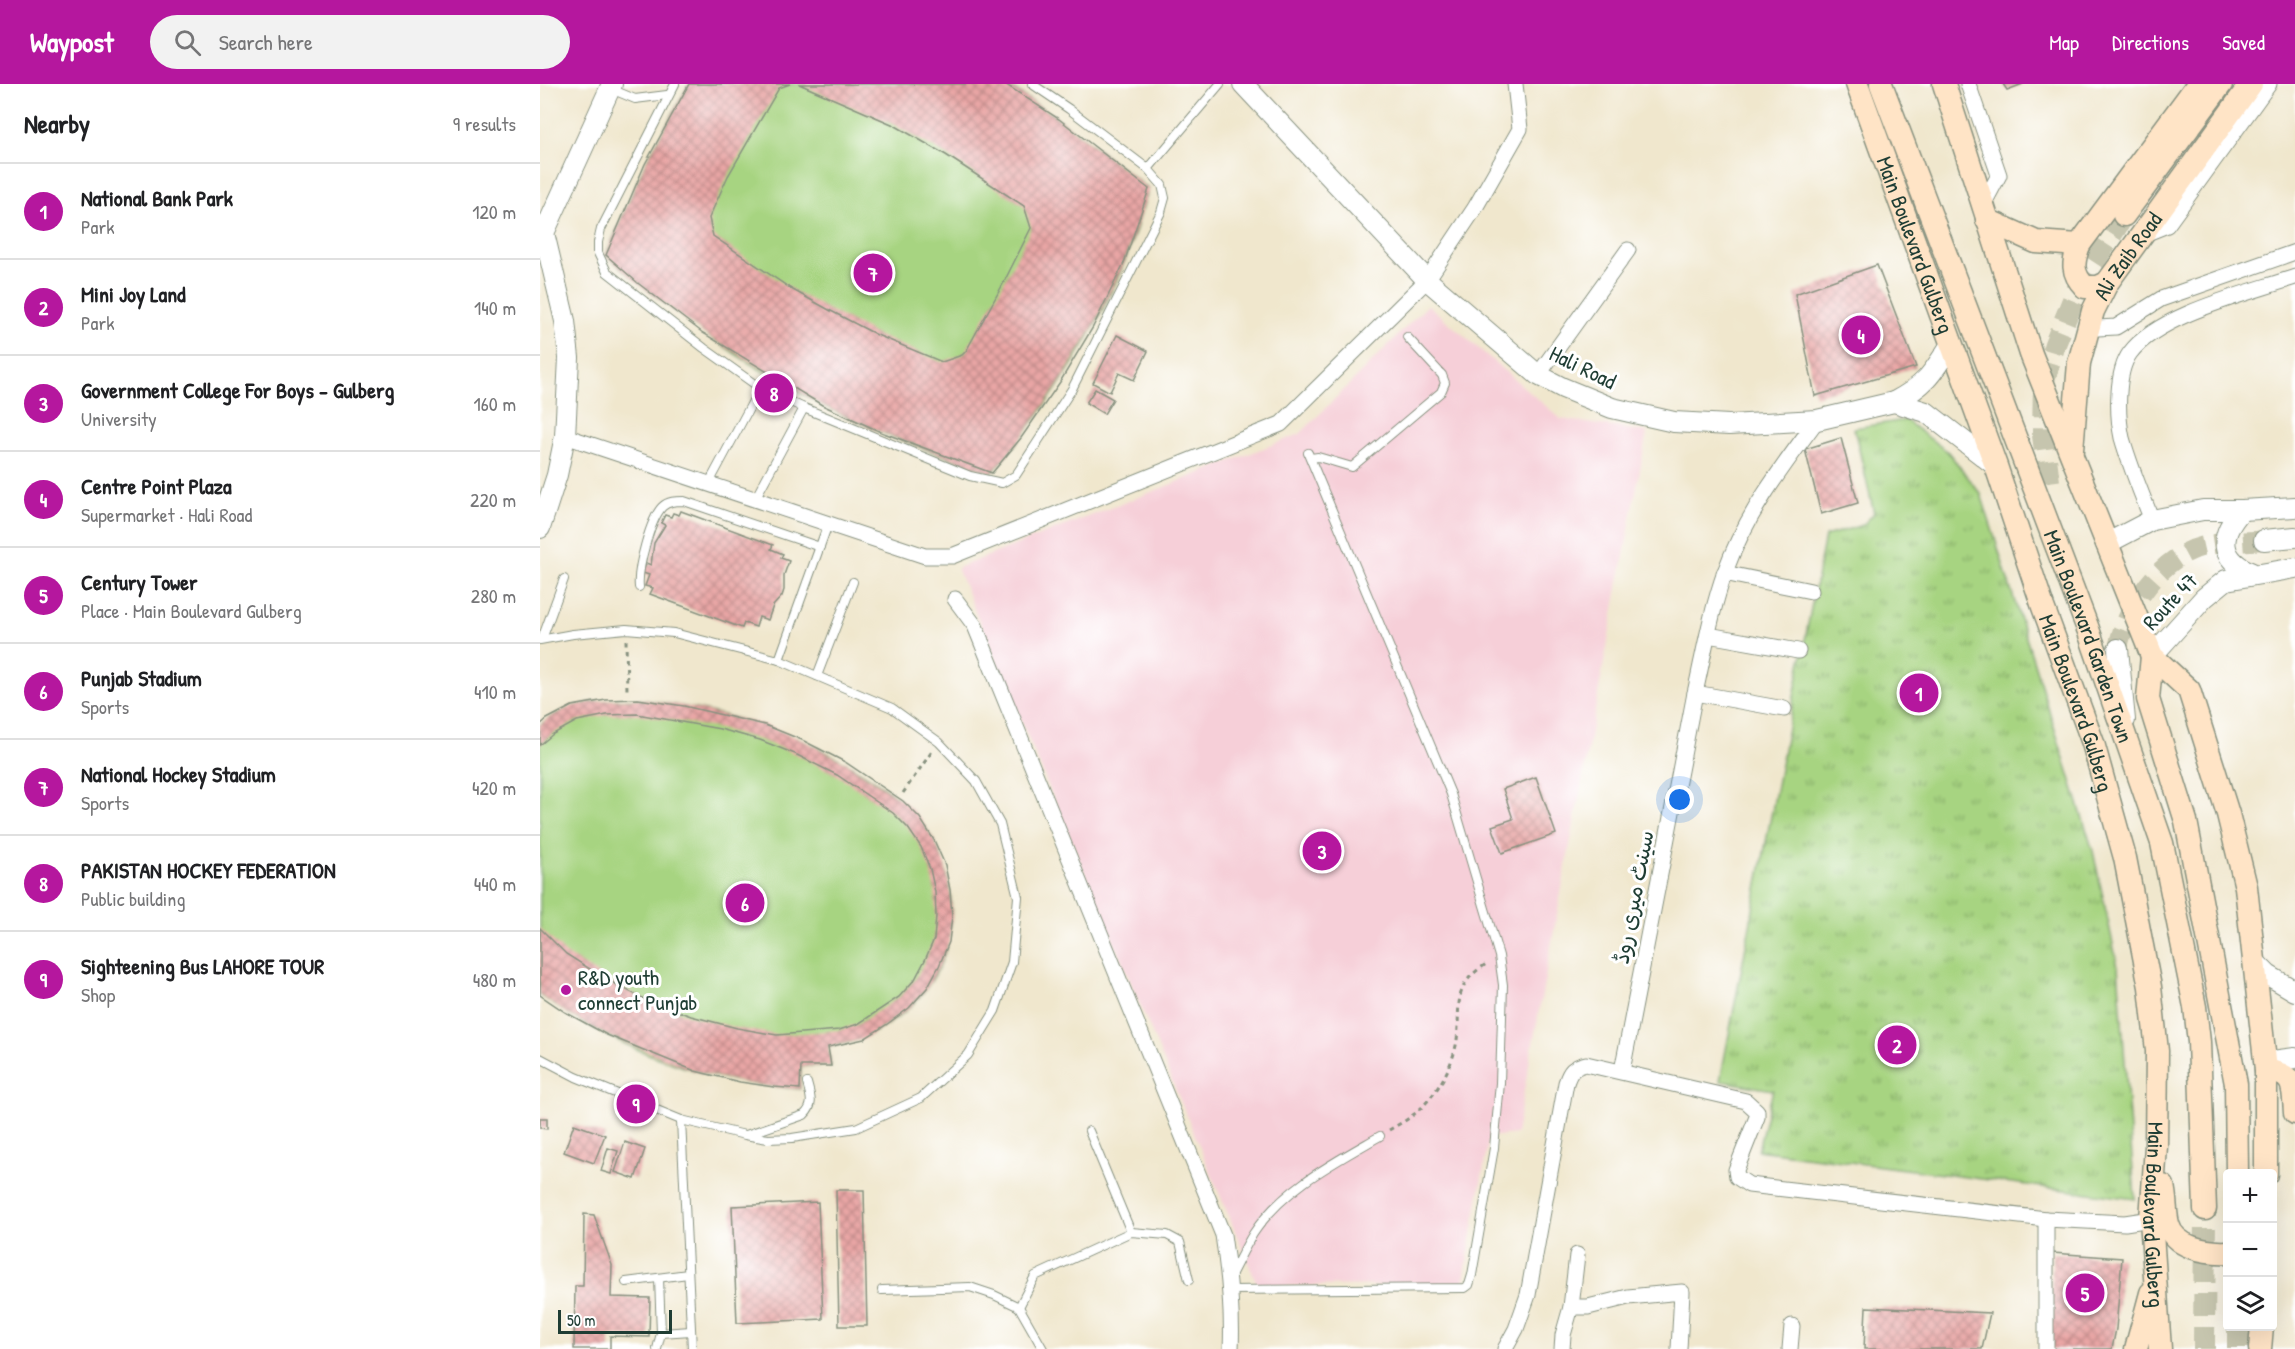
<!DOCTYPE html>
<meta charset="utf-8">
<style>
:root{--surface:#fff;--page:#f2f2f2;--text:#202124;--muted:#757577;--line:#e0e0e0;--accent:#b5179e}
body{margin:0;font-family:"Patrick Hand","Playpen Sans Arabic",sans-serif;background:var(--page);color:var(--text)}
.controls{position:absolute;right:18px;bottom:18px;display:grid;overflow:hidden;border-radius:6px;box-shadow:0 6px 24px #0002}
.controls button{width:54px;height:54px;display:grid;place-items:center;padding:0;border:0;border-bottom:2px solid var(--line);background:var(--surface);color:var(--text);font:30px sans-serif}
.scale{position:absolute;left:18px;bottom:15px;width:114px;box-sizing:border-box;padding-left:6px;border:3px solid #1f3d34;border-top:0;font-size:16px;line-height:21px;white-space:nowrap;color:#1f3d34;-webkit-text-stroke:4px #fff;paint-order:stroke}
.you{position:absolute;left:1140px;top:716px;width:21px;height:21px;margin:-15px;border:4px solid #fff;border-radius:50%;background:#1a73e8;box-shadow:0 0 0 9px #1a73e833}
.badge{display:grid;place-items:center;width:39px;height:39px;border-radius:50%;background:var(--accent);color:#fff;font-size:20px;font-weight:700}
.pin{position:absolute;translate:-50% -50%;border:3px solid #fff;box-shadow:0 2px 6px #0006}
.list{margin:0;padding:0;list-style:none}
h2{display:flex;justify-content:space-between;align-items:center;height:78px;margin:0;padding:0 24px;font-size:26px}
h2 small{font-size:20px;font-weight:400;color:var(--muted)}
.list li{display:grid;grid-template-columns:39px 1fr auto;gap:18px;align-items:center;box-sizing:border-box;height:96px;padding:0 24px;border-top:2px solid var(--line)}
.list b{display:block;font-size:22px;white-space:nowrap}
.list p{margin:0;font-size:20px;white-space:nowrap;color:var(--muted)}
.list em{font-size:20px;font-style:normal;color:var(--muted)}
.icon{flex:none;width:33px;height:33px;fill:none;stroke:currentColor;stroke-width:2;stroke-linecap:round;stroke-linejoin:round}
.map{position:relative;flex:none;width:1755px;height:1265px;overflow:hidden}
header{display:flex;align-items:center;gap:36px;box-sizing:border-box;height:84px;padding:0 30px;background:var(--accent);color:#fff}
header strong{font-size:28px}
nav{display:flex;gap:33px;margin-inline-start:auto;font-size:21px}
.search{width:420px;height:54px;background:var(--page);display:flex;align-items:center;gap:15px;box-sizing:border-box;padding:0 21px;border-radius:33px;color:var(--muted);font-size:22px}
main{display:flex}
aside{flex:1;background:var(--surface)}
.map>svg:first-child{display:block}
.built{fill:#f6cfd8}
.grass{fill:url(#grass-tufts);stroke:#63885a;stroke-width:1.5}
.garden{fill:#a7d481;stroke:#63885a;stroke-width:1.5}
.building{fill:url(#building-cross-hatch)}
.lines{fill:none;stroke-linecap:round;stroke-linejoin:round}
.tertiary-tunnel{stroke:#c6c5ae;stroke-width:20;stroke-dasharray:20 10;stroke-linecap:butt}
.secondary-tunnel{stroke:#c6c5ae;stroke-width:22;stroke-dasharray:22 11;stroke-linecap:butt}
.service-casing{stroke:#889280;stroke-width:10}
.minor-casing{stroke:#889280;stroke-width:17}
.tertiary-casing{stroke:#889280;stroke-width:22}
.secondary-casing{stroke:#889280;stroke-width:25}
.path{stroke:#889280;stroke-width:3;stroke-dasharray:4.5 4.5;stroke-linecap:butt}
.service{stroke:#fff;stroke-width:8}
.minor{stroke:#fff;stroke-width:15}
.tertiary{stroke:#fff;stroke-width:20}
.secondary{stroke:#ffe4c6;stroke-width:22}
.poi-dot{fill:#b5179e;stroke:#fff;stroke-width:2}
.labels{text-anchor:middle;stroke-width:6;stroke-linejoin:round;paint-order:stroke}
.street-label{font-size:22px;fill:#1f3d34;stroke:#fff}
.poi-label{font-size:22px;fill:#1f3d34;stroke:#fff;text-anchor:start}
</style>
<header>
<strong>Waypost</strong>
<div class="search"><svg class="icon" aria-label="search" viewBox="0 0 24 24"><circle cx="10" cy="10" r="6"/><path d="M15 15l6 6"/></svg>Search here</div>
<nav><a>Map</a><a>Directions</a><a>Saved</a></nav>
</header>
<main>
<aside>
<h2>Nearby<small>9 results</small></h2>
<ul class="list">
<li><span class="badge">1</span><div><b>National Bank Park</b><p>Park</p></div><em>120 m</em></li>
<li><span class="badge">2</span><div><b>Mini Joy Land</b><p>Park</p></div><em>140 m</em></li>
<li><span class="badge">3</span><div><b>Government College For Boys - Gulberg</b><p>University</p></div><em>160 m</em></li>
<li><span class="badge">4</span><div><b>Centre Point Plaza</b><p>Supermarket · Hali Road</p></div><em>220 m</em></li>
<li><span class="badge">5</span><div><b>Century Tower</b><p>Place · Main Boulevard Gulberg</p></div><em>280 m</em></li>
<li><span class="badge">6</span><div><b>Punjab Stadium</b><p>Sports</p></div><em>410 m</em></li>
<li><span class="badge">7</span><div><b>National Hockey Stadium</b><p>Sports</p></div><em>420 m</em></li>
<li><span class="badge">8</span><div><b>PAKISTAN HOCKEY FEDERATION</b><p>Public building</p></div><em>440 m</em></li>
<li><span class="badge">9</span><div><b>Sighteening Bus LAHORE TOUR</b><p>Shop</p></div><em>480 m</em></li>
</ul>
</aside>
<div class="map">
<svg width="1755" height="1265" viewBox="0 0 1755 1265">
<defs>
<pattern id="grass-tufts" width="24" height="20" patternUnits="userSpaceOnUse" patternTransform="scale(1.5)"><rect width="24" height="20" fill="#a7d481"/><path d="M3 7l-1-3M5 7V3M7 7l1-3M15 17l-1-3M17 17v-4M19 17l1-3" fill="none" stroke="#87ad6a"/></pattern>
<pattern id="building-cross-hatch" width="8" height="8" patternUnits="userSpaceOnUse" patternTransform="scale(1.5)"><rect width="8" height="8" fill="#e9a6a5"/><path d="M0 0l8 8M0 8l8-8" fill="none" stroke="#bc8887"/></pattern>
</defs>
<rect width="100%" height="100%" fill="#fff"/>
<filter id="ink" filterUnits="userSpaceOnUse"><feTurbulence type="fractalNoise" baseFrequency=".0167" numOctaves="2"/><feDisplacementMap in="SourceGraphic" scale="12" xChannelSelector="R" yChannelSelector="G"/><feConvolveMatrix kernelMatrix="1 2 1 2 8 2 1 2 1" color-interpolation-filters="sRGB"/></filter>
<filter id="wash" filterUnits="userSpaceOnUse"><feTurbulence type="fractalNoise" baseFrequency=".008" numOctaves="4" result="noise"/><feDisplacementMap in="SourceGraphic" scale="24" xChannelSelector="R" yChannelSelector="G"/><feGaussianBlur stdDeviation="1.35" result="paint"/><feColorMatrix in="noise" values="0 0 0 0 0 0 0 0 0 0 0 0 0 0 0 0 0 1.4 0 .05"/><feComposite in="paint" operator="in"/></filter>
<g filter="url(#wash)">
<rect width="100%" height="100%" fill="#f0e7cd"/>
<polygon class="built" points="888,221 1021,335 1107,348 976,1050 949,1053 923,1201 718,1202 417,484 760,350"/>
<polygon class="grass" points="1365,336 1408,368 1441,410 1553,767 1578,883 1595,1115 1218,1066 1233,1006 1180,997 1285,452 1323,441 1334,429 1314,344"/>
<g class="garden">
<path d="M149,0H465L519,35L609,105C600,130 594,155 584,179C553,255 505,327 452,389C394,369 337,349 283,321C204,281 132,229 66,171L105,80Z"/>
<path d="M98,615C180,627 253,644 324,690C368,718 397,744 408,797C415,828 411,860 396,889C374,929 333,957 288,963L291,982H261L260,1005C167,1000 76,964 0,911V641C27,617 64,616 98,615Z"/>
</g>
<g id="blocks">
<g class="building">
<polygon points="149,0 250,0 239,4 188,92 169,134 173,152 253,206 291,227 337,251 402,278 422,271 426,267 463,200 491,144 484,122 406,71 354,41 259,0 465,0 519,35 609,105 584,179 553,243 520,298 481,354 452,389 341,348 282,321 163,249 99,200 66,171 105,80"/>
<polygon points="1463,0 1483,0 1467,6"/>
<polygon points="1337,181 1376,283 1275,312 1255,210"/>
<polygon points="577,251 608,267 594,296 579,289 570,308 553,299"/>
<polygon points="555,305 573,315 564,330 546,319"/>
<polygon points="1301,354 1318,419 1281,430 1265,365"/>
<polygon points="141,427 233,461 231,465 243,470 241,474 249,477 244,491 244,506 242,512 233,522 228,536 219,533 216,543 204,539 202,544 110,510 113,504 105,502 109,491 103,489 106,479 111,481 114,459 125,441 121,439 125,431 131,433 133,429 139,431"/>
<polygon points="98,615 144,622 225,641 262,656 305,678 363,717 380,734 394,756 405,781 410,806 412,832 409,858 399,882 387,904 369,924 346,941 324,955 288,963 291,982 261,982 260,1005 234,1003 200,998 155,987 67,951 25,928 0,911 0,844 26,870 64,894 104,915 151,932 197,944 237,951 299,946 318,940 359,913 375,895 385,876 394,855 396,832 395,808 390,785 381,763 368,744 353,729 297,691 255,670 220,656 180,645 97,630 67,631 37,637 13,650 0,661 0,641 7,635 32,622 66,616"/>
<polygon points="996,693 1016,750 962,769 952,742 973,735 963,705"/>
<polygon points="0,1034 7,1034 7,1045 0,1044"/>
<polygon points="34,1040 65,1051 54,1079 24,1068"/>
<polygon points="85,1058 105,1065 95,1095 75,1088"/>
<polygon points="68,1064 78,1067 71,1090 61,1087"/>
<polygon points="296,1106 324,1106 327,1242 299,1242"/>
<polygon points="278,1118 283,1235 197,1239 192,1122"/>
<polygon points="44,1130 54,1131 72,1181 71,1213 110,1214 109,1253 70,1252 70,1265 34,1265 35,1202 43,1202"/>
<polygon points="1512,1169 1582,1174 1576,1245 1572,1265 1511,1265"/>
<polygon points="1326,1223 1450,1229 1442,1265 1324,1265"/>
</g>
</g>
</g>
<g filter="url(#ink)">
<use href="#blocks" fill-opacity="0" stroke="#889280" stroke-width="1.5"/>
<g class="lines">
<path class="tertiary-tunnel" d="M1578,565C1584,525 1622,471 1664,462C1683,458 1705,458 1724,456"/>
<g class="secondary-tunnel">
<polyline points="1509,398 1503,351 1504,296 1515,260 1540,199 1584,131"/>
<polyline points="1698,1242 1698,1265"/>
<polyline points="1664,1265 1665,1125"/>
</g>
<g class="service-casing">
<g id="service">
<polyline points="135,0 61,145 58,158 58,169 67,188 164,264 220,304 169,399"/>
<polyline points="71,5 95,15 127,11"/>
<polyline points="608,85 680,0"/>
<polyline points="220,304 264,324"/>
<polyline points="771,374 778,373 812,383 901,308 905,299 902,291 867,253"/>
<polyline points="215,415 264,324 430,392 462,399 476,391 532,305 621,128 625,114 622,101 608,85 529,25 492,0"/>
<path d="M99,503C97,485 110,436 122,423C128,417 136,417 144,417L280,463"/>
<polyline points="2,555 24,495"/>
<polyline points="0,556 33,550 86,545 134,549 239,576 352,624 399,658 436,697 460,740 478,813 472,878 455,927 428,971 381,1014 316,1044 252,1054 228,1055 205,1051 141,1036 36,993 0,974"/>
<polyline points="239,576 288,440"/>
<polyline points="277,592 313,498"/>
<polyline points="141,1036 152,1265"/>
<polyline points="549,1047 591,1148"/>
<path d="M206,1051L264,1031C275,1021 270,1011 267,999"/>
<path d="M691,1191C698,1178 705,1163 713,1150C742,1105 795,1078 840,1052"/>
<polyline points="86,1198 148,1190"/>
<polyline points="342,1206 430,1203 454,1211 479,1223 503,1265"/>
<polyline points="691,1206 925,1204 929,1201 932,1191 954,1064 960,999 963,901 959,872 911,710 768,369"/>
<polyline points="479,1223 495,1192 591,1148 627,1151 640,1158 649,1196"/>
<polyline points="121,1249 151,1247"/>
<polyline points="117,1265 121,1249 119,1194"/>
</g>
</g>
<g class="minor-casing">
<g id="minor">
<polyline points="1428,0 1459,91 1443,121"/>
<polyline points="1602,151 1627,141 1729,0"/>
<polyline points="1548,242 1558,244 1576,243 1621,215 1755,168"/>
<polyline points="998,291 1088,166"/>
<polyline points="25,352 385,472 412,472 741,340 887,196 935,124 980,45 975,0"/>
<path d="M1612,436C1601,409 1590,382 1582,354C1577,331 1576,288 1590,269C1619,230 1709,209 1755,193"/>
<polyline points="1184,489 1271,507"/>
<path d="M415,515L435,542L683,1151C689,1190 693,1226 691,1265"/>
<polyline points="1168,551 1258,567"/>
<polyline points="1155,609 1244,625"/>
<path d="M1082,987L1155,609C1164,569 1171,527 1185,488C1205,432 1242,383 1277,336"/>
<polyline points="1506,1135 1506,1265"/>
<polyline points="1031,1223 1037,1171"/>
<path d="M965,1265L976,1245L988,1211L1026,999C1030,987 1033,983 1046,980L1206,1017L1217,1027V1033L1196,1086L1197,1093L1209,1101L1506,1135L1585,1139L1611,1135"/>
<polyline points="1022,1265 1023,1251 1031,1223 1048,1223 1088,1213 1142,1208 1139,1265"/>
<polyline points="1250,1265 1252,1242"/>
</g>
</g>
<g class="tertiary-casing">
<g id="tertiary">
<polyline points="703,0 887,196 998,291 1023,304 1072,324 1134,338 1189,341 1277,336 1354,318 1386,328 1456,382"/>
<path d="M1354,318C1386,301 1392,290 1411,260"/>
<path d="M1702,426C1678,452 1679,475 1712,489"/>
<polyline points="0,444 17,391 25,352 29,274 25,237 4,149 72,0"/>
<polyline points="1724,456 1755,453"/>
<polyline points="1566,460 1612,436 1663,426 1702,426 1755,423"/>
<polyline points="1578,565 1585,636"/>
<polyline points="1612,572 1664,514 1686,496 1755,484"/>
<polyline points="1714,877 1728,891 1755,907"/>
<polyline points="1725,978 1755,974"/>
</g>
</g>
<g class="secondary-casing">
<g id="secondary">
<path id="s1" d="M1317,0L1456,382L1503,523L1553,659L1585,774L1610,903L1617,967L1616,1062L1611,1135L1620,1265"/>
<path id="s2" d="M1341,0L1548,545L1622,759L1655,923L1659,958L1665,1125"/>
<polyline points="1404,0 1491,270 1612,572 1649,606 1688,730 1706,803 1726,986 1726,1090"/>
<polyline points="1584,131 1681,0"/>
<polyline points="1447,136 1496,158 1539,161 1658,0"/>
<path d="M1539,161C1533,178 1531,189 1545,203H1558L1567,199"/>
<path id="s3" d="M1532,366L1539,279L1553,227L1567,199L1711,0"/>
<polyline points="1612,572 1608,615 1646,737 1696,1000 1697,1090"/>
<path d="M1726,986C1755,991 1753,1000 1755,1029"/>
<path d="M1623,1102C1626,1114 1625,1128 1628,1140C1634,1164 1667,1169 1688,1168"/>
<polyline points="1596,1265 1611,1209"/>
<polyline points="1720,1265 1722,1242"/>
</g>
</g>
<g class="path">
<polyline points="86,556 87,607"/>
<polyline points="363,709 393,666"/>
<path d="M849,1046C857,1041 866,1037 873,1031C895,1014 913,983 917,956C921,920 911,901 948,879"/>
</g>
<use href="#service" class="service"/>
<use href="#minor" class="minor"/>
<use href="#tertiary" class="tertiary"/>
<use href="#secondary" class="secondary"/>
</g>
</g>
<circle class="poi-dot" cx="26" cy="906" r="6"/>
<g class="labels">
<g class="street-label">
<text dy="8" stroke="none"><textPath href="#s1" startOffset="171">Main Boulevard Gulberg</textPath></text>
<text dy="8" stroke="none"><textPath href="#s3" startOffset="206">Ali Zaib Road</textPath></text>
<text transform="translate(1043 283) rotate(26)" y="8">Hali Road</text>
<text transform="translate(1630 517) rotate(-47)" y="8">Route 47</text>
<text dy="8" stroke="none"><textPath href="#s2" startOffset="590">Main Boulevard Garden Town</textPath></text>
<text dy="8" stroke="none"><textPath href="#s1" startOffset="657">Main Boulevard Gulberg</textPath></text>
<text transform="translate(1093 813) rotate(-79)" y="8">سینٹ میری روڈ</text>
<text dy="8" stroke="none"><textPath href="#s1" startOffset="1179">Main Boulevard Gulberg</textPath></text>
</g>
<g class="poi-label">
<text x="38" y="901">R&amp;D youth<tspan x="38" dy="25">connect Punjab</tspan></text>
</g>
</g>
</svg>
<div class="controls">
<button>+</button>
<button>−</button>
<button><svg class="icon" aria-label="layers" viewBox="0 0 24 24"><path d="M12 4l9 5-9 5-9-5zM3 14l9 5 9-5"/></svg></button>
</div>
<div class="scale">50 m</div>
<div class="you"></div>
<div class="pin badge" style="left:1379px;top:609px">1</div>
<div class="pin badge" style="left:1357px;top:961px">2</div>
<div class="pin badge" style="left:782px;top:767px">3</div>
<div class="pin badge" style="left:1321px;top:251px">4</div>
<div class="pin badge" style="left:1545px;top:1209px">5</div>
<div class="pin badge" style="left:205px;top:819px">6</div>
<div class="pin badge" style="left:333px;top:189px">7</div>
<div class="pin badge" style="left:234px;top:309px">8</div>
<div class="pin badge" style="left:96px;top:1020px">9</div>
</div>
</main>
